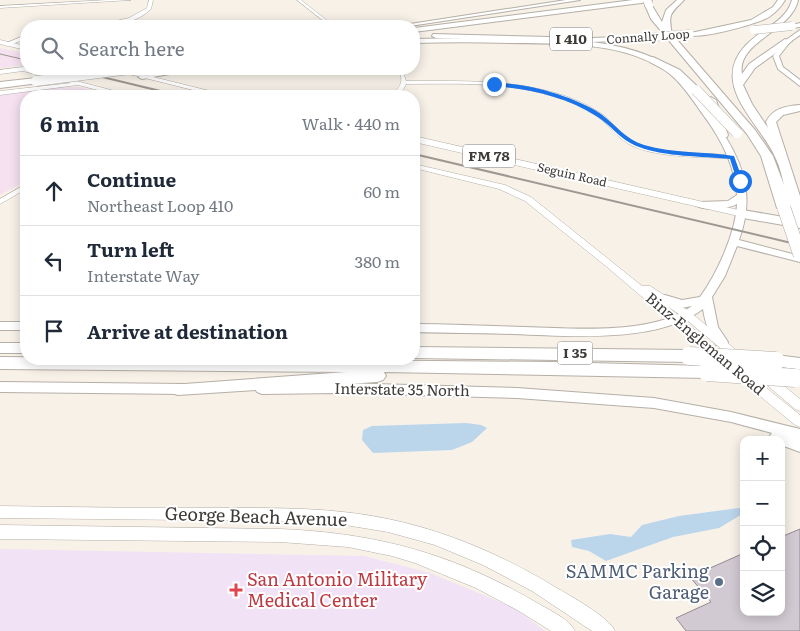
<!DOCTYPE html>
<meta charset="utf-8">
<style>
:root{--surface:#fff;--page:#f2f2f3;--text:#1f2937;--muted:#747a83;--line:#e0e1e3}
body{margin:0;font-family:Literata,serif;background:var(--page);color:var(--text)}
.controls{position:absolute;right:15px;bottom:15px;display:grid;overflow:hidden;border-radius:10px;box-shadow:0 2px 12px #0003}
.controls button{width:45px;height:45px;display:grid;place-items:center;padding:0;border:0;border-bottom:1px solid var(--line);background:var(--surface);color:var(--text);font:25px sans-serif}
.stop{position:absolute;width:15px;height:15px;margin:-11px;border:4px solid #1a73e8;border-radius:50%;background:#fff}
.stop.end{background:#1a73e8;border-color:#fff;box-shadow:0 1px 5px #0008}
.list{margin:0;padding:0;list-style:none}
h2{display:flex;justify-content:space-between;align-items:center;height:65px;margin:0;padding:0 20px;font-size:21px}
h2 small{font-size:16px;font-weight:400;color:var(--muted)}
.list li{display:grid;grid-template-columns:32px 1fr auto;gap:15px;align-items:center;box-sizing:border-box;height:70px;padding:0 20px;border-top:1px solid var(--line)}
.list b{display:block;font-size:19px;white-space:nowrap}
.list p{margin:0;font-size:16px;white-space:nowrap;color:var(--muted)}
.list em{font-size:16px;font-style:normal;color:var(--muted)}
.icon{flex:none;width:28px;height:28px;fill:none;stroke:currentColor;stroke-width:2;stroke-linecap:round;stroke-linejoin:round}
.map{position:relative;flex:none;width:800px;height:631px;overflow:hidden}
.search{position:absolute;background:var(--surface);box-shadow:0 2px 12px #0003;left:20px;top:20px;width:400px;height:55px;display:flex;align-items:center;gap:12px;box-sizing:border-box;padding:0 18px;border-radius:20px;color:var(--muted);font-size:19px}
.panel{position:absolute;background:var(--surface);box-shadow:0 2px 12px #0003;left:20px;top:90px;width:400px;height:275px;border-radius:20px}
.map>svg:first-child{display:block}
.industrial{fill:#f5e1f0}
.medical{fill:#f1e2f5}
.water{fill:#bbd5eb}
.building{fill:#d2cad2;stroke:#928b91}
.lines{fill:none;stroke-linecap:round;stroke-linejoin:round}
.minor-casing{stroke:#b5afa7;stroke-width:1}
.tertiary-casing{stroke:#b5afa7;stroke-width:1}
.secondary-casing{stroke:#b5afa7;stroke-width:2}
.primary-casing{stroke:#b5afa7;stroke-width:1}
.motorway-casing{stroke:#b5afa7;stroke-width:2}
.minor{fill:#fff;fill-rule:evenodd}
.tertiary{fill:#fff;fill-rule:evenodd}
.secondary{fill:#fff;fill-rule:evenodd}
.primary{fill:#fff;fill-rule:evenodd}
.motorway{fill:#fff;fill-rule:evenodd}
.rail-far1{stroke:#9d9892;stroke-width:1}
.rail{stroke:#9d9892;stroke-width:2}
.motorway-bridge-far3-casing{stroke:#b5afa7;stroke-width:9;stroke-linecap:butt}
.motorway-bridge-far2-casing{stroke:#b5afa7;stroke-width:11;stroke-linecap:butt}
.motorway-bridge-far1-casing{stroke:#b5afa7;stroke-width:14;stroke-linecap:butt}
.motorway-bridge-casing{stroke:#b5afa7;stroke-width:19;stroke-linecap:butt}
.motorway-bridge-far3{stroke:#fff;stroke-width:8}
.motorway-bridge-far2{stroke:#fff;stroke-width:10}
.motorway-bridge-far1{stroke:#fff;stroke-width:13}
.motorway-bridge{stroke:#fff;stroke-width:18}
.route{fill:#1a73e8}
.service-dot{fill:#5c6f8a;stroke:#fff;stroke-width:2}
.health-dot{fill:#e0444e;stroke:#fff;stroke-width:2}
.labels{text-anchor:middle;stroke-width:4;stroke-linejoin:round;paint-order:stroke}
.far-street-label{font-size:12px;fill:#3d3a37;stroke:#fff}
.shield{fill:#fff;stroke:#777573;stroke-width:1}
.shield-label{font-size:14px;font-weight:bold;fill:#3d3a37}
.street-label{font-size:15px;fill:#3d3a37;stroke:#fff}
.near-street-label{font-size:18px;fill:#3d3a37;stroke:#fff}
.near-service-label{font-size:18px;fill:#4e5e75;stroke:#fff;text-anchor:end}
.near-health-label{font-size:18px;fill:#be3a42;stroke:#fff;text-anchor:start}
</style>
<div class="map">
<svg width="800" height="631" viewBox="0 0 800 631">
<rect width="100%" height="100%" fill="#f7f1e8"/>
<g class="industrial">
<polygon points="0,48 26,54 26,65 0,68"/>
<polygon points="67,87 79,87 116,96 26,96 26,181 0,195 0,95"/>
</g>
<polygon class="medical" points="0,549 364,556 430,573 515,608 545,631 0,631"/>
<g class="water">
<polygon points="466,423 481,425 487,428 472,442 452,450 373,453 362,440 363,430 372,426"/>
<polygon points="739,508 744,508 744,513 719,528 673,537 606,561 589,551 572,547 571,540 610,534 631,537 642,525 679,516"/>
</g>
<polygon class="building" points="800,529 800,631 686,631 676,618 711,602 690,577 744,553 744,612 781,612 781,537"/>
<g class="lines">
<g class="minor-casing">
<g id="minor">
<polygon points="108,0 131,0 0,8 0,6"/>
<polygon points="297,0 301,0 334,26 330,26"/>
<path d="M398,69H402L406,81C459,81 514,79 565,96C579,101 594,108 606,117C614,125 621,134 631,140C656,155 703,153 732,155L735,157L732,159C702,156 653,159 627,143C617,137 610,127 602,120C590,110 575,103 561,99C512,81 458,84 406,84C403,91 399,96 391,96C400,86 405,83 398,69Z"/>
<polygon points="26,184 26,189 0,204 0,199"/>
</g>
</g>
<g class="tertiary-casing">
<g id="tertiary">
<path d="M149,0H153L151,9C137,23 113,27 93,26L129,18L147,8Z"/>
<polygon points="26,35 26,39 7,46 4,44"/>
<polygon points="23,67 130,95 131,96 121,96 78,85 0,95 0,91 71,83 23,71 0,74 0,70"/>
<polygon points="414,164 505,185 531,197 642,286 650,286 690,312 747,359 745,362 737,362 682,316 667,306 727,358 725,361 717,361 607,267 525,201 499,189 414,168"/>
<polygon points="741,370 745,371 800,415 800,427 795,425 737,377 735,374 737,371"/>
<polygon points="764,372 768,373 800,399 800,411 795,409 760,379 758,376 760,373"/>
<path d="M0,506C67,507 133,508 200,508C262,508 327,506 388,519C447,531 504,556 555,587C569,595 609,617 615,631H592L532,591L483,565L435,545L388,532L339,524L290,521L0,518Z"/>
<path d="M0,525L280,529C378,533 454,554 539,604C551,611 569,619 575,631H551L519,611L476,588L415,563L392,556L348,547L280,542L0,539Z"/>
</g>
</g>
<g class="secondary-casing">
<g id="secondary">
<polygon points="566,0 580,0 410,26 397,26"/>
<polygon points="800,30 800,35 790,42 779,56 783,67 800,80 800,86 778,69 773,56 786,40"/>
<path d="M470,38C527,39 619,33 668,66C692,82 710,112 725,136C747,171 753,202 739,240L800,256V262L737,246L725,276L712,297L718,327L728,342L726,345H716C709,333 705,323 703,309C657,344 568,336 513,334C480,333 447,333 414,332V324C451,324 488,326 524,327C573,328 651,336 692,306L681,308L661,302L659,299L665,295L682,300L700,297C717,274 736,232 737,204C729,209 703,211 695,205L700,202L728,201L737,195C735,166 721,139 704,116C692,99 679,78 661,68C617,41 559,44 509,43C477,42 446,42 414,43V39Z"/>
<polygon points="182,69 197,69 142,79 138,77"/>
<rect x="0" y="322" width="26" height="8"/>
<polygon points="0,382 185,384 190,386 192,389 190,392 185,394 0,392"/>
<polygon points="338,383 517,388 654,398 731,412 800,429 800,452 781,445 781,440 771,440 769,437 772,433 731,422 654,408 517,398 338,393 262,394 257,392 255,389 257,386 262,384"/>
</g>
</g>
<g class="primary-casing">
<g id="primary">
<polygon points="0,40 26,46 26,50 0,44"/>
<polygon points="109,69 121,69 230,96 217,96"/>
<polygon points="414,136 743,211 749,214 743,217 414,142"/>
</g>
</g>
<g class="motorway-casing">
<g id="motorway">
<polygon points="633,0 652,0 649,2 414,32 414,28"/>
<path d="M677,0H684C670,14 668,14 672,34L755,130L773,156L784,185C782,177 780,167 776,159C761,123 708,85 746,45C761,29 786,22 792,0H798C792,31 736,42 742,74L749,64L785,39L792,41L755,68L743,85L752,104L768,128L766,122C773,108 786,106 800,105V111L783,115L776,122L800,196V228L743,218L736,214L743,210L795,219L788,200L791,208L789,211L784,212L777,208L761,156L747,134L651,19L645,5L651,4L662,22L666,10Z"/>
<path d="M778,0H785C781,7 776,12 769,17C757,24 696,41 686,34L751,20L773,7Z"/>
<polygon points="800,23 800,27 792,28 788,26"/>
<polygon points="433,34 592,38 643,36 647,38 643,40 592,42 436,38 432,36"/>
<polygon points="653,57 680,70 699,88 699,92 693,92 674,74 650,62 650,58"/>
<polygon points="36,78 41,81 39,83 0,88 0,82"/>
<polygon points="711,97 716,100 728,135 727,137 723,138 718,135 706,100"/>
<rect x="0" y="343" width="26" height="10"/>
<polygon points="414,347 689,350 695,352 698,356 695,360 689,362 414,358"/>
<polygon points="776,355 800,358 800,370 770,365 767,361 770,357"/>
<polygon points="0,357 551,362 707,366 713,368 716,372 713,376 707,378 384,372 386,376 383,380 377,382 178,395 171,393 169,389 171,385 346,372 0,369"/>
</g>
</g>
<use href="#minor" class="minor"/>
<use href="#tertiary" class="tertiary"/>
<use href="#secondary" class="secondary"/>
<use href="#primary" class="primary"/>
<use href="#motorway" class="motorway"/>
<g class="rail-far1">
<polyline points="0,54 26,60"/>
<polyline points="69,69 74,70"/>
</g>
<g class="rail">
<polyline points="69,69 181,96"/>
<polyline points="414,154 800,245"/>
</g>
<g class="motorway-bridge-far3-casing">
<g id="motorway-bridge-far3">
<polyline points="647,0 649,5"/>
<polyline points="754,30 792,26"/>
<polyline points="643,38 690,34"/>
<polyline points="121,70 130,69"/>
</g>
</g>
<g class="motorway-bridge-far2-casing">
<g id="motorway-bridge-far2">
<polyline points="36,81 130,69"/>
<polyline points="696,90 737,133"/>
</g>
</g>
<g class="motorway-bridge-far1-casing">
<polyline id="motorway-bridge-far1" points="784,208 800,255"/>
</g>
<g class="motorway-bridge-casing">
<g id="motorway-bridge">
<polyline points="689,356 776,361"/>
<polyline points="707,372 795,378"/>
</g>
</g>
<use href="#motorway-bridge-far3" class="motorway-bridge-far3"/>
<use href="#motorway-bridge-far2" class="motorway-bridge-far2"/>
<use href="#motorway-bridge-far1" class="motorway-bridge-far1"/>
<use href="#motorway-bridge" class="motorway-bridge"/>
</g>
<path class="route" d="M492,83C524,82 574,96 601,114C616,125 625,139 644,145C673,154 705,151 734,156L743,181L740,183L737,181L730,159C702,156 665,157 639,147C618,139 613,126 596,116C565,96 529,89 494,86Z"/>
<circle class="service-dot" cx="719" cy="582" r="5"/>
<path class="health-dot" d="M233.5 582.5h5v5h5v5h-5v5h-5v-5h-5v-5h5z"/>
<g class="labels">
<g class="far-street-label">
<text transform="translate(648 37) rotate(-4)" y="4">Connally Loop</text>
<text transform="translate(572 175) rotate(13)" y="4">Seguin Road</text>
</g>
<g class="shield">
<rect x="550" y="27.5" width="42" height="23" rx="4"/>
<rect x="463" y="144.5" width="52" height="23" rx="4"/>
<rect x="557.5" y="341.5" width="35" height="23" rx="4"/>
</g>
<g class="shield-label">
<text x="571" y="44">I 410</text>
<text x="489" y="161">FM 78</text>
<text x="575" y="358">I 35</text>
</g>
<g class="street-label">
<text transform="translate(705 344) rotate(40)" y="5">Binz-Engleman Road</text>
<text transform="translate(402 390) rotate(1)" y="5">Interstate 35 North</text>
</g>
<g class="near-street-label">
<text transform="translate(256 517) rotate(2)" y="6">George Beach Avenue</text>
</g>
<g class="near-service-label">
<text x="709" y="578">SAMMC Parking<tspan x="709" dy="21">Garage</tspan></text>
</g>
<g class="near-health-label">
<text x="247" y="586">San Antonio Military<tspan x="247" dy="21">Medical Center</tspan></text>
</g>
</g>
</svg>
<div class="controls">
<button>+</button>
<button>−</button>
<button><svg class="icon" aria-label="locate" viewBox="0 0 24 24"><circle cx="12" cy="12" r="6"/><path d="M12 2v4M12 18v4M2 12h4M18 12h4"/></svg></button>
<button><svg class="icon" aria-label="layers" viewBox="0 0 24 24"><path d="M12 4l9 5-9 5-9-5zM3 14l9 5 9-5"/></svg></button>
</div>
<div class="stop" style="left:740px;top:181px"></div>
<div class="stop end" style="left:494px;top:84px"></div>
<div class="search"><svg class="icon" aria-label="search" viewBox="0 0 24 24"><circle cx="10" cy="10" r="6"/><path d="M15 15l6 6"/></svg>Search here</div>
<section class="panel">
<h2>6 min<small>Walk · 440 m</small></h2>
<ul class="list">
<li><svg class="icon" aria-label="ahead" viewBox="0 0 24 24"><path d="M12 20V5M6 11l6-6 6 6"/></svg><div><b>Continue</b><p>Northeast Loop 410</p></div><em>60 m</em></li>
<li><svg class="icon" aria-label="left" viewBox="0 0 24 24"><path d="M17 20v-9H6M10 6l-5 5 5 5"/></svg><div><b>Turn left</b><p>Interstate Way</p></div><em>380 m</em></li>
<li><svg class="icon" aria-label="arrive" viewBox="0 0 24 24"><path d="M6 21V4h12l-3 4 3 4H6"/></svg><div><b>Arrive at destination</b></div></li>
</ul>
</section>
</div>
